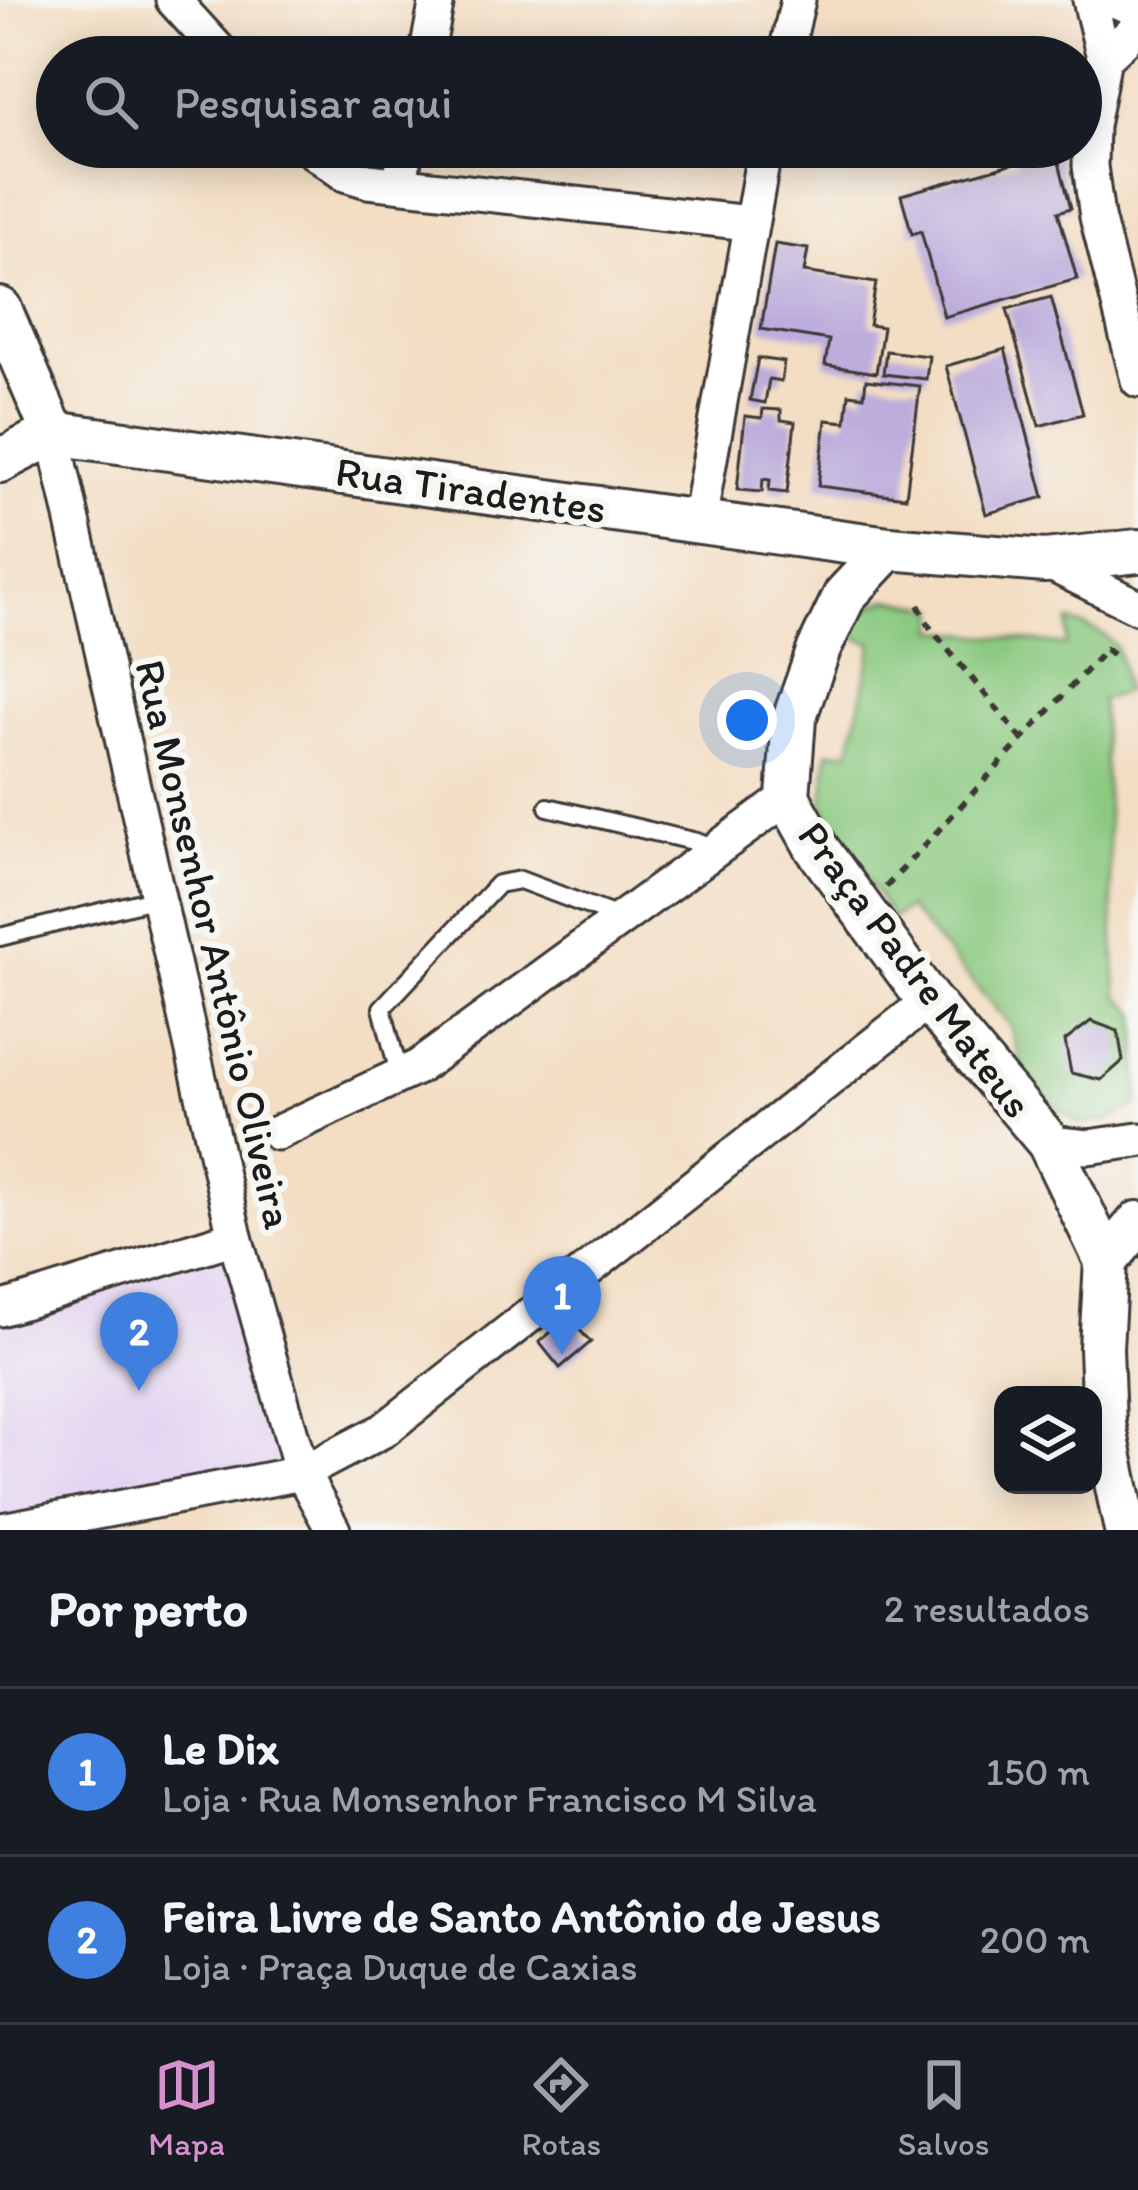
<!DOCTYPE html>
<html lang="pt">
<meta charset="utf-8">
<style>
:root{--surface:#171b24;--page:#242831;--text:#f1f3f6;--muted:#9ea1a6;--line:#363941;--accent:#d690ce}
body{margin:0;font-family:Itim,sans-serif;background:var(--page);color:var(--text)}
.controls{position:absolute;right:36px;bottom:36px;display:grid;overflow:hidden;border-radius:24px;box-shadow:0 6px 30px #0003}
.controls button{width:108px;height:108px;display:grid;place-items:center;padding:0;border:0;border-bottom:3px solid var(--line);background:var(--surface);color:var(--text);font:60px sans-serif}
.you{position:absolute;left:747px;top:720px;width:42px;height:42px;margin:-30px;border:9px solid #fff;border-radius:50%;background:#1a73e8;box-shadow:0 0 0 18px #1a73e833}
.badge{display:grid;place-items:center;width:78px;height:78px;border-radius:50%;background:var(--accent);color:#fff;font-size:39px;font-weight:700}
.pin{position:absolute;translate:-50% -99px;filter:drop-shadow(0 3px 6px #0008)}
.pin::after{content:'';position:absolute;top:63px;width:42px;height:36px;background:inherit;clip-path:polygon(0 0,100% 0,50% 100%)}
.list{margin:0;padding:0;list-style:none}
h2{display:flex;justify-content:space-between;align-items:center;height:156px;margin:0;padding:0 48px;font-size:51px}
h2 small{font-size:39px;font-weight:400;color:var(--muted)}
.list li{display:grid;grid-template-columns:78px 1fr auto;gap:36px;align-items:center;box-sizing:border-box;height:168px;padding:0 48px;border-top:3px solid var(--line)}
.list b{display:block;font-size:45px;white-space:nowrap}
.list p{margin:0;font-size:39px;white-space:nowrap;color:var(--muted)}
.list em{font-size:39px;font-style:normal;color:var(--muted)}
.icon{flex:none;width:66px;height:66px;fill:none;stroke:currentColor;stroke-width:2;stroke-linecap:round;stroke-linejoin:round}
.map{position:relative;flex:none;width:1138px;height:1530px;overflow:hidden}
.search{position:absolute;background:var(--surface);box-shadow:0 6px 30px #0003;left:36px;right:36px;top:36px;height:132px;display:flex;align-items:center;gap:30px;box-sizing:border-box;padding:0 42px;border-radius:66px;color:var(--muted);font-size:45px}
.sheet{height:492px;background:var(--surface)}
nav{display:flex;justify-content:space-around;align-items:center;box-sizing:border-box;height:168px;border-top:3px solid var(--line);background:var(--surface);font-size:33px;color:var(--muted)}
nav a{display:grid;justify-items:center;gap:6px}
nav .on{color:var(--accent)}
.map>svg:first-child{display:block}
.built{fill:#e3d3f2}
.green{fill:#8bc980;stroke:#54724e;stroke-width:3}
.building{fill:#bdaddc}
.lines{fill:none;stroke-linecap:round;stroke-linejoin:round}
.service-casing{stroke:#3c3935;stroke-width:22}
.minor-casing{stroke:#3c3935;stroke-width:39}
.tertiary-casing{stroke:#3c3935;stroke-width:48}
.path{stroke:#3c3935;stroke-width:6;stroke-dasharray:9 9;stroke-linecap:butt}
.service{stroke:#fff;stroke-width:16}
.minor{stroke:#fff;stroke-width:33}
.tertiary{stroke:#fff;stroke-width:42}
.labels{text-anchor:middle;stroke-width:12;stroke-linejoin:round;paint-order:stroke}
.street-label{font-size:42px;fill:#1c1c1c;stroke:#f6f6f2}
</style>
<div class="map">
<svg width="1138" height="1530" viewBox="0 0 1138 1530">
<rect width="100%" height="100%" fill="#f6f6f2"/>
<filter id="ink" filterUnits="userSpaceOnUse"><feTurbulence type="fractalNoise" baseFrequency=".00833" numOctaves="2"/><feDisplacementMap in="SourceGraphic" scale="24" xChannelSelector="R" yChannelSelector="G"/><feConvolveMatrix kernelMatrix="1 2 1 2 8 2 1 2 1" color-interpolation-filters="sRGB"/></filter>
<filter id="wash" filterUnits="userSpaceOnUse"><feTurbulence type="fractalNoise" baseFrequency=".004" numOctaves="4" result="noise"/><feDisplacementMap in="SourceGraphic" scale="48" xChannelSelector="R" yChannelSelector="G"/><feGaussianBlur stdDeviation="2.7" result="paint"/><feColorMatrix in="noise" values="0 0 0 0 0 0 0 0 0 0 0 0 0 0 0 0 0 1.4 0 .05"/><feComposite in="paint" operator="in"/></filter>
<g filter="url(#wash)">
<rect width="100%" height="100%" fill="#f3ddc3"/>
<polygon class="built" points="235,1237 302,1473 0,1530 0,1309"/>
<path class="green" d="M888,599L938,608L936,630L1066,645L1069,621C1118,636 1119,643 1125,692L1101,700L1116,975L1118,995L1138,1014V1105L1108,1121L1079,1124L1048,1101L1023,1070L1010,1025L908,908L892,919L823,804L828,752L850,751L873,643L858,639L853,630L866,608Z"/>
<g id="blocks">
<g class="building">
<polygon points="1030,147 1055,147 1071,208 1058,212 1077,279 944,317 921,231 912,234 901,195 1018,162 1015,151"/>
<polygon points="775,244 808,249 804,272 876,283 869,325 883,327 876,373 825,365 829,340 761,329"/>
<polygon points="1051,297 1083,414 1039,426 1007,309"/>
<polygon points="1005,349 1044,497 986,514 946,366"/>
<polygon points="886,351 929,356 926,379 883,374"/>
<polygon points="758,358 784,362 781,381 769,379 765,403 750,400"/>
<polygon points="866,380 920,386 906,497 818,486 826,420 846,422 849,394 864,396"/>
<polygon points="763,409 781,410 781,420 795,422 787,493 769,491 770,480 763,479 762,492 737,490 745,416 762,418"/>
<polygon points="1091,1021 1118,1031 1123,1061 1101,1080 1071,1073 1065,1041"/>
<polygon points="568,1318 591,1342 560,1368 539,1342"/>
</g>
</g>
</g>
<g filter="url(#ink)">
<use href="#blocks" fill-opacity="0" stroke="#3c3935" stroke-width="3"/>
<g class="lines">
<g class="service-casing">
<g id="service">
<polyline points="548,807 718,847"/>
<polyline points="0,937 157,898"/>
<polyline points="400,1077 382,1008 498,884 520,880 621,918"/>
</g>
</g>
<g class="minor-casing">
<g id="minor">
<polyline points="173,0 225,57"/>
<polyline points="1090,0 1104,58 1091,126 1090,166 1097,217 1138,380"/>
<polyline points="1113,0 1138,9"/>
<polyline points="426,57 437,0"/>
<polyline points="785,57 798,0"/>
<polyline points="1104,58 1138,27"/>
<polyline points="307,147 345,174 368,181 749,223"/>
<polyline points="399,183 407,147"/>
<polyline points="53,433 235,1237 302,1473 333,1530"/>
<polyline points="699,521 765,147"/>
<polyline points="1045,561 1138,607"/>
<polyline points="277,1133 418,1067 788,797"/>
<polyline points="1049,1143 1088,1147 1138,1140"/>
<polyline points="0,1309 235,1237"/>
<polyline points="2,1530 302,1473 384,1430 929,1001"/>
</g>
</g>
<g class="tertiary-casing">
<g id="tertiary">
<polyline points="0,309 53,433"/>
<polyline points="53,433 889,548 1045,561 1138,551"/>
<polyline points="0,461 53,433"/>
<polyline points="889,548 845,595 819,649 794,719 788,797 816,847 929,1001 1049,1143 1106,1261 1101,1348 1104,1424 1126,1530"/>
<polyline points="1106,1261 1138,1223"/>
</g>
</g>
<g class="path">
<polyline points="918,605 931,629 1022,739"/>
<polyline points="886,887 1106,649 1117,658"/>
</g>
<use href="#service" class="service"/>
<use href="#minor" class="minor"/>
<use href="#tertiary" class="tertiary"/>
</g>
</g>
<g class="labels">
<g class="street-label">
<text transform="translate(471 489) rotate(8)" y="15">Rua Tiradentes</text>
<text transform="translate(215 944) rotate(77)" y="15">Rua Monsenhor Antônio Oliveira</text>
<text transform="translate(916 969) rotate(53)" y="15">Praça Padre Mateus</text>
</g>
</g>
</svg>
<div class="controls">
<button><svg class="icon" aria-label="layers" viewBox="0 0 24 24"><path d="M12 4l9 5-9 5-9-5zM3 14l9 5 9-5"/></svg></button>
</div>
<div class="you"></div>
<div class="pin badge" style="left:562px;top:1355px;background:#3f7fe0">1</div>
<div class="pin badge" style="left:139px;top:1391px;background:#3f7fe0">2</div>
<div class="search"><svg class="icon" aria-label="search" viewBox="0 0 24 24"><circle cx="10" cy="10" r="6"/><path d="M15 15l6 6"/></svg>Pesquisar aqui</div>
</div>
<section class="sheet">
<h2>Por perto<small>2 resultados</small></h2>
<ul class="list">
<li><span class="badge" style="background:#3f7fe0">1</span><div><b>Le Dix</b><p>Loja · Rua Monsenhor Francisco M Silva</p></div><em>150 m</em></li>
<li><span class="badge" style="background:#3f7fe0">2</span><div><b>Feira Livre de Santo Antônio de Jesus</b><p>Loja · Praça Duque de Caxias</p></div><em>200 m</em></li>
</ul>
</section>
<nav>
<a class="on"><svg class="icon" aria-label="map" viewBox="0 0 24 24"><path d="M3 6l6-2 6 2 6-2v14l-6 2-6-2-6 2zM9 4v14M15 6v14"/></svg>Mapa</a>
<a><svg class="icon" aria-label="directions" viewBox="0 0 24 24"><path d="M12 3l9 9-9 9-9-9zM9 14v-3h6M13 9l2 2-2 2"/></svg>Rotas</a>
<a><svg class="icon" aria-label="saved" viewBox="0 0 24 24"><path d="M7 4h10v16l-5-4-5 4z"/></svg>Salvos</a>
</nav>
